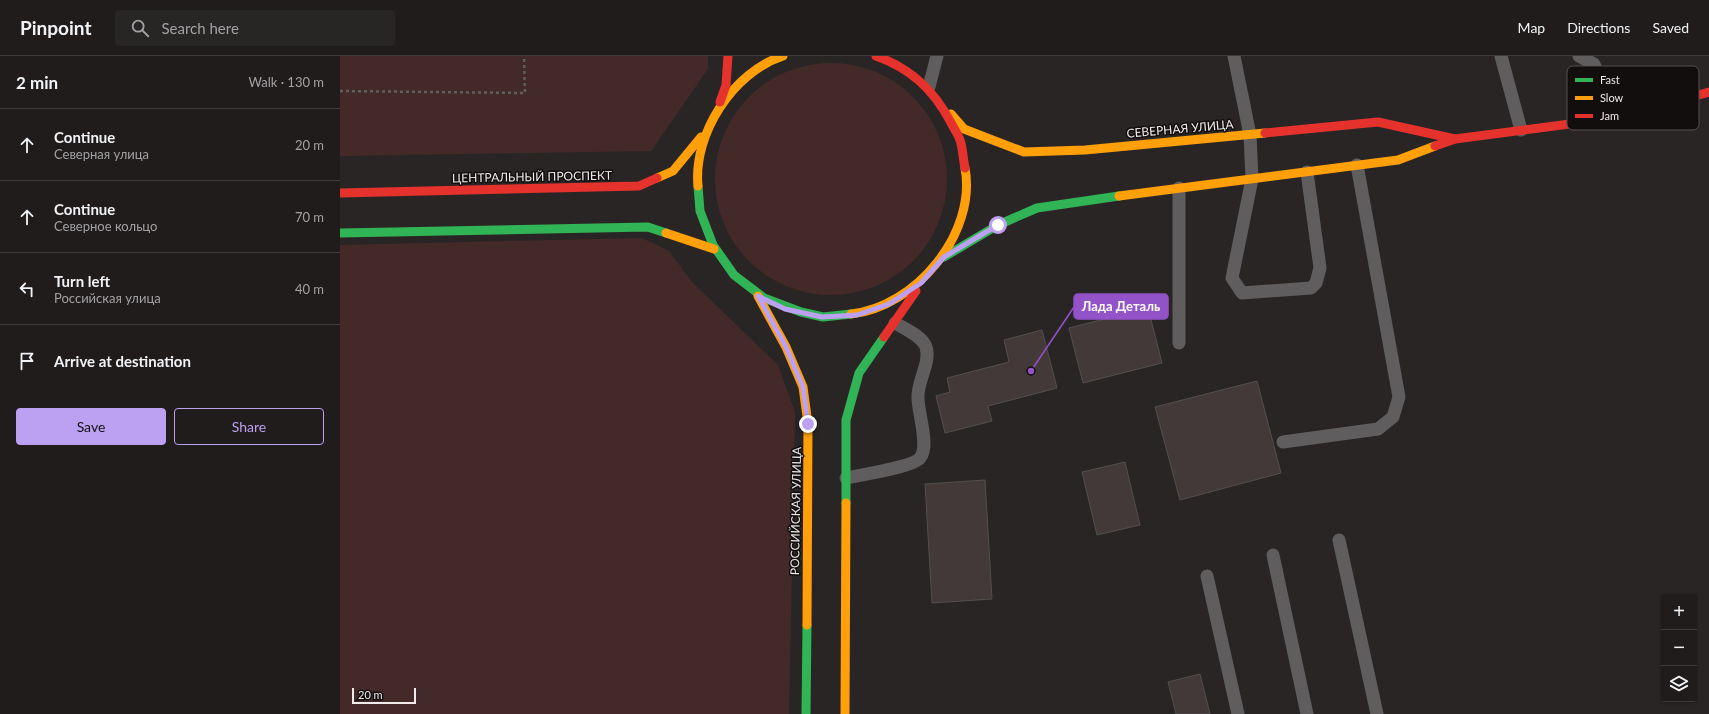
<!DOCTYPE html>
<meta charset="utf-8">
<style>
:root{--surface:#201c1c;--page:#282525;--text:#f1f3f6;--muted:#a2a1a3;--line:#3d3a3b;--accent:#bca0f2}
body{margin:0;font-family:Lato,sans-serif;background:var(--page);color:var(--text)}
.controls{position:absolute;right:12px;bottom:12px;display:grid;overflow:hidden;border-radius:4px;box-shadow:0 1px 3px #0004}
.controls button{width:36px;height:36px;display:grid;place-items:center;padding:0;border:0;border-bottom:1px solid var(--line);background:var(--surface);color:var(--text);font:20px sans-serif}
.scale{position:absolute;left:12px;bottom:10px;width:64px;box-sizing:border-box;padding-left:4px;border:2px solid #f0ebea;border-top:0;font-size:11px;line-height:14px;white-space:nowrap;color:#f0ebea;-webkit-text-stroke:3px #120e0e;paint-order:stroke}
.stop{position:absolute;width:12px;height:12px;margin:-9px;border:3px solid #bca0f2;border-radius:50%;background:#fff}
.stop.end{background:#bca0f2;border-color:#fff;box-shadow:0 1px 4px #0008}
.list{margin:0;padding:0;list-style:none}
h2{display:flex;justify-content:space-between;align-items:center;height:52px;margin:0;padding:0 16px;font-size:17px}
h2 small{font-size:13px;font-weight:400;color:var(--muted)}
.list li{display:grid;grid-template-columns:26px 1fr auto;gap:12px;align-items:center;box-sizing:border-box;height:72px;padding:0 16px;border-top:1px solid var(--line)}
.list b{display:block;font-size:15px;white-space:nowrap}
.list p{margin:0;font-size:13px;white-space:nowrap;color:var(--muted)}
.list em{font-size:13px;font-style:normal;color:var(--muted)}
.actions{display:flex;gap:8px;padding:12px 16px}
.actions a{flex:1;padding:9px 0;border:1px solid var(--accent);border-radius:4px;text-align:center;font-size:14px;color:var(--accent)}
.actions .main{background:var(--accent);color:#111}
.icon{flex:none;width:22px;height:22px;fill:none;stroke:currentColor;stroke-width:2;stroke-linecap:round;stroke-linejoin:round}
.map{position:relative;flex:none;width:1369px;height:658px;overflow:hidden}
header{display:flex;align-items:center;gap:24px;box-sizing:border-box;height:56px;padding:0 20px;background:var(--surface);border-bottom:1px solid var(--line)}
header strong{font-size:19px}
nav{display:flex;gap:22px;margin-inline-start:auto;font-size:14px}
.search{width:280px;height:36px;background:var(--page);display:flex;align-items:center;gap:10px;box-sizing:border-box;padding:0 14px;border-radius:4px;color:var(--muted);font-size:15px}
main{display:flex}
aside{flex:1;background:var(--surface)}
.map>svg:first-child{display:block}
.green{fill:#432a28}
.building{fill:#443939;stroke:#534f4f}
.lines{fill:none;stroke-linecap:round;stroke-linejoin:round}
.path{stroke:#615e5e;stroke-width:2.5;stroke-dasharray:3 3;stroke-linecap:butt}
.lane{stroke:#5f5d5d;stroke-width:13}
.fast{stroke:#30b455;stroke-width:9}
.slow{stroke:#ff9f0a;stroke-width:9}
.jam{stroke:#e5322d;stroke-width:9}
.route{stroke:#bca0f2;stroke-width:5}
.labels{text-anchor:middle;stroke-width:3;stroke-linejoin:round;paint-order:stroke}
.street-label{font-size:12px;fill:#f0ebea;stroke:#120e0e}
.key{fill:#120e0e;stroke:#555050;stroke-width:1}
.key-label{font-size:11px;fill:#f0ebea}
.leader{fill:none;stroke:#9252c8;stroke-width:1.5}
.callout-dot{fill:#9252c8;stroke:#120e0e;stroke-width:1.5}
.callout{fill:#9252c8;stroke:#9252c8;stroke-width:1.5}
.callout-label{font-size:13px;text-anchor:middle;font-weight:bold;fill:#fff}
</style>
<header>
<strong>Pinpoint</strong>
<div class="search"><svg class="icon" aria-label="search" viewBox="0 0 24 24"><circle cx="10" cy="10" r="6"/><path d="M15 15l6 6"/></svg>Search here</div>
<nav><a>Map</a><a>Directions</a><a>Saved</a></nav>
</header>
<main>
<aside>
<h2>2 min<small>Walk · 130 m</small></h2>
<ul class="list">
<li><svg class="icon" aria-label="ahead" viewBox="0 0 24 24"><path d="M12 20V5M6 11l6-6 6 6"/></svg><div><b>Continue</b><p>Северная улица</p></div><em>20 m</em></li>
<li><svg class="icon" aria-label="ahead" viewBox="0 0 24 24"><path d="M12 20V5M6 11l6-6 6 6"/></svg><div><b>Continue</b><p>Северное кольцо</p></div><em>70 m</em></li>
<li><svg class="icon" aria-label="left" viewBox="0 0 24 24"><path d="M17 20v-9H6M10 6l-5 5 5 5"/></svg><div><b>Turn left</b><p>Российская улица</p></div><em>40 m</em></li>
<li><svg class="icon" aria-label="arrive" viewBox="0 0 24 24"><path d="M6 21V4h12l-3 4 3 4H6"/></svg><div><b>Arrive at destination</b></div></li>
</ul>
<div class="actions"><a class="main">Save</a><a>Share</a></div>
</aside>
<div class="map">
<svg width="1369" height="658" viewBox="0 0 1369 658">
<rect width="100%" height="100%" fill="#2a2525"/>
<g class="green">
<polygon points="0,0 368,0 368,13 311,95 0,100"/>
<circle cx="491" cy="123" r="116"/>
<polygon points="302,182 329,195 352,226 438,309 455,356 449,658 0,658 0,189"/>
</g>
<g class="building">
<polygon points="808,252 822,307 743,327 729,272"/>
<polygon points="702,274 717,332 648,350 652,365 605,377 596,340 610,336 607,322 669,306 664,284"/>
<polygon points="917,325 941,417 840,444 815,351"/>
<polygon points="785,406 800,469 757,479 742,416"/>
<polygon points="645,424 652,543 592,547 585,428"/>
<polygon points="860,618 870,658 836,658 828,626"/>
</g>
<g class="lines">
<polyline class="path" points="0,35 185,37 184,0"/>
<g class="lane">
<polyline points="894,0 910,79 912,123 892,222 902,237 971,232 976,227 980,212 967,116"/>
<polyline points="1161,0 1181,74"/>
<polyline points="1239,0 1254,8 1275,62"/>
<polyline points="589,31 597,0"/>
<polyline points="839,132 839,287"/>
<polyline points="943,386 1038,373 1053,361 1059,341 1017,109"/>
<path d="M506,422C520,419 573,411 580,402C590,391 578,357 578,342C577,325 591,307 586,291C582,280 565,273 555,267"/>
<polyline points="999,484 1037,658"/>
<polyline points="933,499 967,658"/>
<polyline points="867,520 898,658"/>
</g>
<g class="fast">
<polyline points="358,130 360,155 373,189 394,219 424,242 461,256 483,261 511,258"/>
<polyline points="0,177 308,171 326,177"/>
<polyline points="604,201 658,169 697,152 779,140"/>
<polyline points="506,447 506,364 519,317 544,281"/>
<polyline points="466,658 467,569"/>
</g>
<g class="slow">
<polyline points="611,58 624,73 684,96 745,94 925,77"/>
<polyline points="317,122 333,115 361,81"/>
<path d="M358,130C353,78 393,16 443,0"/>
<polyline points="779,140 1058,104 1095,90"/>
<polyline points="326,177 374,193"/>
<polyline points="418,240 446,291 463,331 468,368 467,569"/>
<path d="M511,258C576,251 637,177 625,112"/>
<polyline points="505,658 506,447"/>
</g>
<g class="jam">
<path d="M536,0C570,12 593,33 610,65C613,71 618,78 620,84C623,93 623,103 625,112"/>
<polyline points="380,46 386,29 388,0"/>
<polyline points="925,77 1038,66 1115,83"/>
<polyline points="1095,90 1115,83 1275,62 1369,36"/>
<polyline points="0,137 299,130 317,122"/>
<polyline points="544,281 576,235"/>
</g>
</g>
<g class="lines">
<polyline class="route" points="468,368 463,331 446,291 418,240 445,253 482,261 517,259 549,248 581,227 604,201 658,169"/>
</g>
<g class="labels">
<g class="street-label">
<text transform="translate(840 73) rotate(-5)" y="4">СЕВЕРНАЯ УЛИЦА</text>
<text transform="translate(192 121) rotate(-1)" y="4">ЦЕНТРАЛЬНЫЙ ПРОСПЕКТ</text>
<text transform="translate(456 455) rotate(-89)" y="4">РОССИЙСКАЯ УЛИЦА</text>
</g>
</g>
<rect x="1227" y="10" width="132" height="64" rx="6" class="key"/>
<rect x="1235" y="22" width="18" height="4" fill="#30b455"/>
<rect x="1235" y="40" width="18" height="4" fill="#ff9f0a"/>
<rect x="1235" y="58" width="18" height="4" fill="#e5322d"/>
<g class="key-label">
<text x="1260" y="28">Fast</text>
<text x="1260" y="46">Slow</text>
<text x="1260" y="64">Jam</text>
</g>
<path class="leader" d="M691 315L734 251"/>
<circle class="callout-dot" cx="691" cy="315" r="4"/>
<rect class="callout" x="734" y="238" width="94" height="25" rx="4"/>
<g class="callout-label">
<text x="781" y="255">Лада Деталь</text>
</g>
</svg>
<div class="controls">
<button>+</button>
<button>−</button>
<button><svg class="icon" aria-label="layers" viewBox="0 0 24 24"><path d="M12 4l9 5-9 5-9-5zM3 14l9 5 9-5"/></svg></button>
</div>
<div class="scale">20 m</div>
<div class="stop" style="left:658px;top:169px"></div>
<div class="stop end" style="left:468px;top:368px"></div>
</div>
</main>
